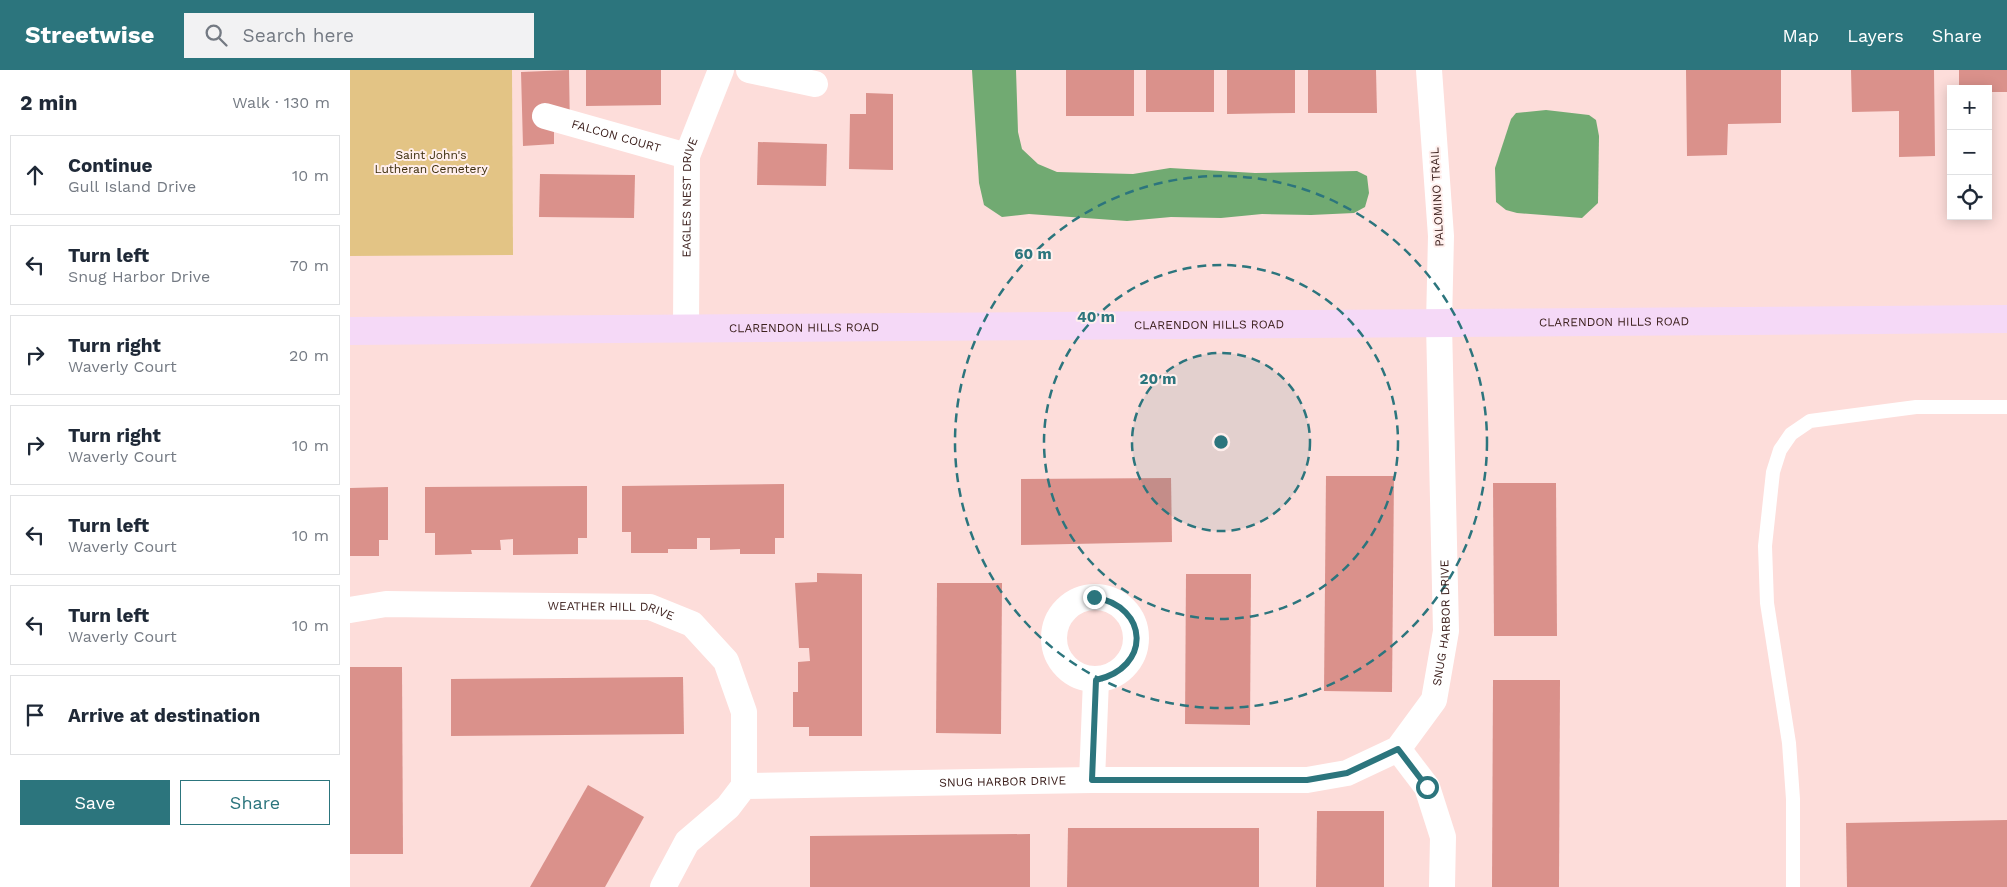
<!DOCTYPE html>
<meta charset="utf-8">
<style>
:root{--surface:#fff;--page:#f2f2f3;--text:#1f2937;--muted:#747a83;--line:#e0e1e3;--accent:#2c757d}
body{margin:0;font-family:"Work Sans",sans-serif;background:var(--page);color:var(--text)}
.controls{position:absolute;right:15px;top:15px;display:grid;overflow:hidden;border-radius:0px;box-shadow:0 2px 12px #0003}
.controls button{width:45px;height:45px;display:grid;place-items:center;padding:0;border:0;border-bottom:1px solid var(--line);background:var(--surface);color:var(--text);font:25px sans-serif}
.stop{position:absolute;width:15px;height:15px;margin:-11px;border:4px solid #2c757d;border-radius:50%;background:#fff}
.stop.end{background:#2c757d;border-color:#fff;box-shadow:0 1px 5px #0008}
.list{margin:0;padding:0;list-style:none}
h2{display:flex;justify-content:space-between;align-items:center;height:65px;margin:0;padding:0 20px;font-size:21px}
h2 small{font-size:16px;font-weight:400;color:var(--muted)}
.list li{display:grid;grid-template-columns:32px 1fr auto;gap:15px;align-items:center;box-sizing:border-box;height:80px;margin:0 10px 10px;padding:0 10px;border:1px solid var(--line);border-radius:0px}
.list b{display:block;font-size:19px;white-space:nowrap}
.list p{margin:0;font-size:16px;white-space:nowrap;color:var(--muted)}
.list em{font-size:16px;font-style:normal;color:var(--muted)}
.actions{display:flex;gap:10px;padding:15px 20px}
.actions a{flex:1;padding:11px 0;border:1px solid var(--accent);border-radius:0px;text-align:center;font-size:18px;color:var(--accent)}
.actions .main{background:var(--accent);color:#fff}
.icon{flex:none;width:28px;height:28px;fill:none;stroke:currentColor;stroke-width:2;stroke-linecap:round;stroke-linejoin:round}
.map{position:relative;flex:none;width:1657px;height:817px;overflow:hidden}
header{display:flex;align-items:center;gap:30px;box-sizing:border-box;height:70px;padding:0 25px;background:var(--accent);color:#fff}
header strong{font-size:24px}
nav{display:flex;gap:28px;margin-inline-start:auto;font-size:18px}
.search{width:350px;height:45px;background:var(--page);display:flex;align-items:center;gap:12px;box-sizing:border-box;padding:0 18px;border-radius:0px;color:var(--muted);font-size:19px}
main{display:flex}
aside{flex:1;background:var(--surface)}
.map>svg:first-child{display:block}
.green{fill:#e3c485}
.water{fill:#71aa72}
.building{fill:#da918b}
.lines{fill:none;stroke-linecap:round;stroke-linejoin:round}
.lane{stroke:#fff;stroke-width:14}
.street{stroke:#fff;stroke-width:26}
.secondary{stroke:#f5d9f7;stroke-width:28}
.route{stroke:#2c757d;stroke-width:6}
.ring{fill:none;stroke:#2c757d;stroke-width:2.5;stroke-dasharray:9 6}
.labels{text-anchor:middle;stroke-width:4;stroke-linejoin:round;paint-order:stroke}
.street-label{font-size:12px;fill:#3d211e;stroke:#ffefed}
.park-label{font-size:12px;fill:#3b2c0b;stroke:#ffefed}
.centre{fill:#2c757d;stroke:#ffefed;stroke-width:2.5}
.ring-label{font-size:15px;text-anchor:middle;font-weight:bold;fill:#2c757d;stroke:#ffefed;stroke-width:4;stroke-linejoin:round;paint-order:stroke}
</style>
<header>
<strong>Streetwise</strong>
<div class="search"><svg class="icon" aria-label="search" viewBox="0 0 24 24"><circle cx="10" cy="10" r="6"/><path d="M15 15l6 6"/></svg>Search here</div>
<nav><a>Map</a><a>Layers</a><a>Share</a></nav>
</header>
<main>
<aside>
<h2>2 min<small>Walk · 130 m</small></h2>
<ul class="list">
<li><svg class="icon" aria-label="ahead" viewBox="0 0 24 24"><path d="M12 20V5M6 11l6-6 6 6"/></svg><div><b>Continue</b><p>Gull Island Drive</p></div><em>10 m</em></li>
<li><svg class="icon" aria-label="left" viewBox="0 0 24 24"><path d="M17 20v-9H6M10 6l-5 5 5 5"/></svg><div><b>Turn left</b><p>Snug Harbor Drive</p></div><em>70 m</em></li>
<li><svg class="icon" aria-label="right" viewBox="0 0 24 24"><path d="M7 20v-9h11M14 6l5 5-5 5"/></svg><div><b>Turn right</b><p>Waverly Court</p></div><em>20 m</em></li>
<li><svg class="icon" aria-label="right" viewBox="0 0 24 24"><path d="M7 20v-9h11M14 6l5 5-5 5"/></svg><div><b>Turn right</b><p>Waverly Court</p></div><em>10 m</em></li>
<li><svg class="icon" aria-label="left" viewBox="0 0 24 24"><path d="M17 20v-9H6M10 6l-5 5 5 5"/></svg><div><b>Turn left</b><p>Waverly Court</p></div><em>10 m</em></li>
<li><svg class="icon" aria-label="left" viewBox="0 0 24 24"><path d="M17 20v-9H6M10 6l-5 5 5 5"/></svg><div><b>Turn left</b><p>Waverly Court</p></div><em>10 m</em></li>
<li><svg class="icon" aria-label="arrive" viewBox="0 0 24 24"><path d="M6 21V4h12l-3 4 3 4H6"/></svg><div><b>Arrive at destination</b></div></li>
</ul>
<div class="actions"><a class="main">Save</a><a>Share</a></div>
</aside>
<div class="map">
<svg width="1657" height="817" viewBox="0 0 1657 817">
<rect width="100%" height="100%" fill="#fdddda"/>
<polygon class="green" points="0,0 162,0 163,185 0,186"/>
<g class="water">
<polygon points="622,0 666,0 668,62 672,79 688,94 707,102 783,104 820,98 905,103 1007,101 1017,106 1019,123 1015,137 1004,143 961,145 912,144 871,148 821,147 777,151 679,144 652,147 634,135 629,113"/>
<polygon points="1196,40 1239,45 1246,50 1249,66 1248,133 1232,148 1167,143 1156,140 1146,132 1145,98 1161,49 1166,43"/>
</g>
<g class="building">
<polygon points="219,0 220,60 204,60 204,74 173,76 171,2"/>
<polygon points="236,0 311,0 311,35 236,36"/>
<rect x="716" y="0" width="68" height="46"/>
<rect x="796" y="0" width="68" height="42"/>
<polygon points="877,0 945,0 945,43 877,44"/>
<polygon points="958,0 1026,0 1027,43 958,43"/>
<polygon points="1336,0 1431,0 1431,53 1378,54 1377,85 1337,86"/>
<polygon points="1501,0 1584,0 1585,86 1549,87 1549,41 1502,42"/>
<polygon points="1609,0 1657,0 1657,22 1638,22 1638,19 1609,19"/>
<polygon points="516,23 543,24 543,100 499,99 500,44 516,44"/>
<polygon points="408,72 477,74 476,116 407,115"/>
<polygon points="190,104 285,105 284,148 189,147"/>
<polygon points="976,406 1044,406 1042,622 974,621"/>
<polygon points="821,408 822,472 671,475 671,409"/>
<polygon points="1143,413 1206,413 1207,566 1144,566"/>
<polygon points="434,414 434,468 425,468 425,484 390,484 390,479 360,480 360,468 347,468 347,479 318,479 318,483 281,483 281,462 272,462 272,416"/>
<polygon points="237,416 237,468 228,468 228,484 163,485 163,469 150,470 151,480 121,480 122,484 85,485 85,463 75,463 75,417"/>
<polygon points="38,417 38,470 29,470 29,486 0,486 0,418"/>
<polygon points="467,503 512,504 512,666 459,666 459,657 443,657 443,622 448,622 448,592 460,591 459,578 449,578 445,513 467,512"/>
<polygon points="836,504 901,504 900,655 835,654"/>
<polygon points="587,513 652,513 651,664 586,663"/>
<polygon points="0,597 52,597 53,784 0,784"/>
<polygon points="333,607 334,664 101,666 101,609"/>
<polygon points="1143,610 1210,610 1209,817 1142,817"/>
<polygon points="238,715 294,747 255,817 180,817"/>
<polygon points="967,741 1034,741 1034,817 966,817"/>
<polygon points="1657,750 1657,817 1497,817 1496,753"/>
<polygon points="718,758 909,758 909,817 717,817"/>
<polygon points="680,764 680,817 460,817 460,766"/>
</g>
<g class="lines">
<polyline class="lane" points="1443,817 1443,729 1439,673 1417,533 1415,476 1423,402 1430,380 1441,364 1460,351 1566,337 1657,337"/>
<g class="street">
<polyline points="399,0 465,14"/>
<path id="s1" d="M195,46L337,86"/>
<path id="s2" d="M336,259L337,86L371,0"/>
<circle cx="745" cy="568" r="41"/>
<path id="s3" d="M0,540L36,534L300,537L342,554L376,591L394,642V716"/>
<polyline points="1048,679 1077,717 1093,767 1092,817"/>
<polyline points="742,710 746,610"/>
<path id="s4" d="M313,817L337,772L378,737L394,716L742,710H957L997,703L1048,679L1084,630L1096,561L1089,254L1091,166L1079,0"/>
</g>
<path class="secondary" id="s5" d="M0,261L1657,249"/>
</g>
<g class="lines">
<path class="route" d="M744,527C800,537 801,598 746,610L742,710H957L997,703L1048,679L1077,717"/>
</g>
<circle cx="871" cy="372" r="89" fill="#2c757d" fill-opacity=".12"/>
<g class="ring">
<circle cx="871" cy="372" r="89"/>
<circle cx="871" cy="372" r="177"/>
<circle cx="871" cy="372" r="266"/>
</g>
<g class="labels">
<g class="street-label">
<text dy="4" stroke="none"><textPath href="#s1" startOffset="74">FALCON COURT</textPath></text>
<text dy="4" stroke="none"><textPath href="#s2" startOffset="132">EAGLES NEST DRIVE</textPath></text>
<text transform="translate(1087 127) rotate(-93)" y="4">PALOMINO TRAIL</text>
<text dy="4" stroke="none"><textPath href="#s5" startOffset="1264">CLARENDON HILLS ROAD</textPath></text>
<text dy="4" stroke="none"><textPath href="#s5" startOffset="859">CLARENDON HILLS ROAD</textPath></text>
<text dy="4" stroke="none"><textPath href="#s5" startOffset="454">CLARENDON HILLS ROAD</textPath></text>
<text dy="4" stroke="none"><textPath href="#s3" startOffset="262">WEATHER HILL DRIVE</textPath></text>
<text dy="4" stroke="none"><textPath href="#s4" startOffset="930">SNUG HARBOR DRIVE</textPath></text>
<text dy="4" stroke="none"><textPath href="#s4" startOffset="390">SNUG HARBOR DRIVE</textPath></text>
</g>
<g class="park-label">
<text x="81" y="89">Saint John's<tspan x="81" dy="14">Lutheran Cemetery</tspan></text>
</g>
</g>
<circle cx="871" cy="372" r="8" class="centre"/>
<g class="ring-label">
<text x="683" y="189">60 m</text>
<text x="746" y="252">40 m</text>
<text x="808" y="314">20 m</text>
</g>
</svg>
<div class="controls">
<button>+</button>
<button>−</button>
<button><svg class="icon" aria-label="locate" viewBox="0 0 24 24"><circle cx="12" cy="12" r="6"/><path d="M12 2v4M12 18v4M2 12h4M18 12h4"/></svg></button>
</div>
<div class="stop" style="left:1077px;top:717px"></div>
<div class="stop end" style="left:744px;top:527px"></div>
</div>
</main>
